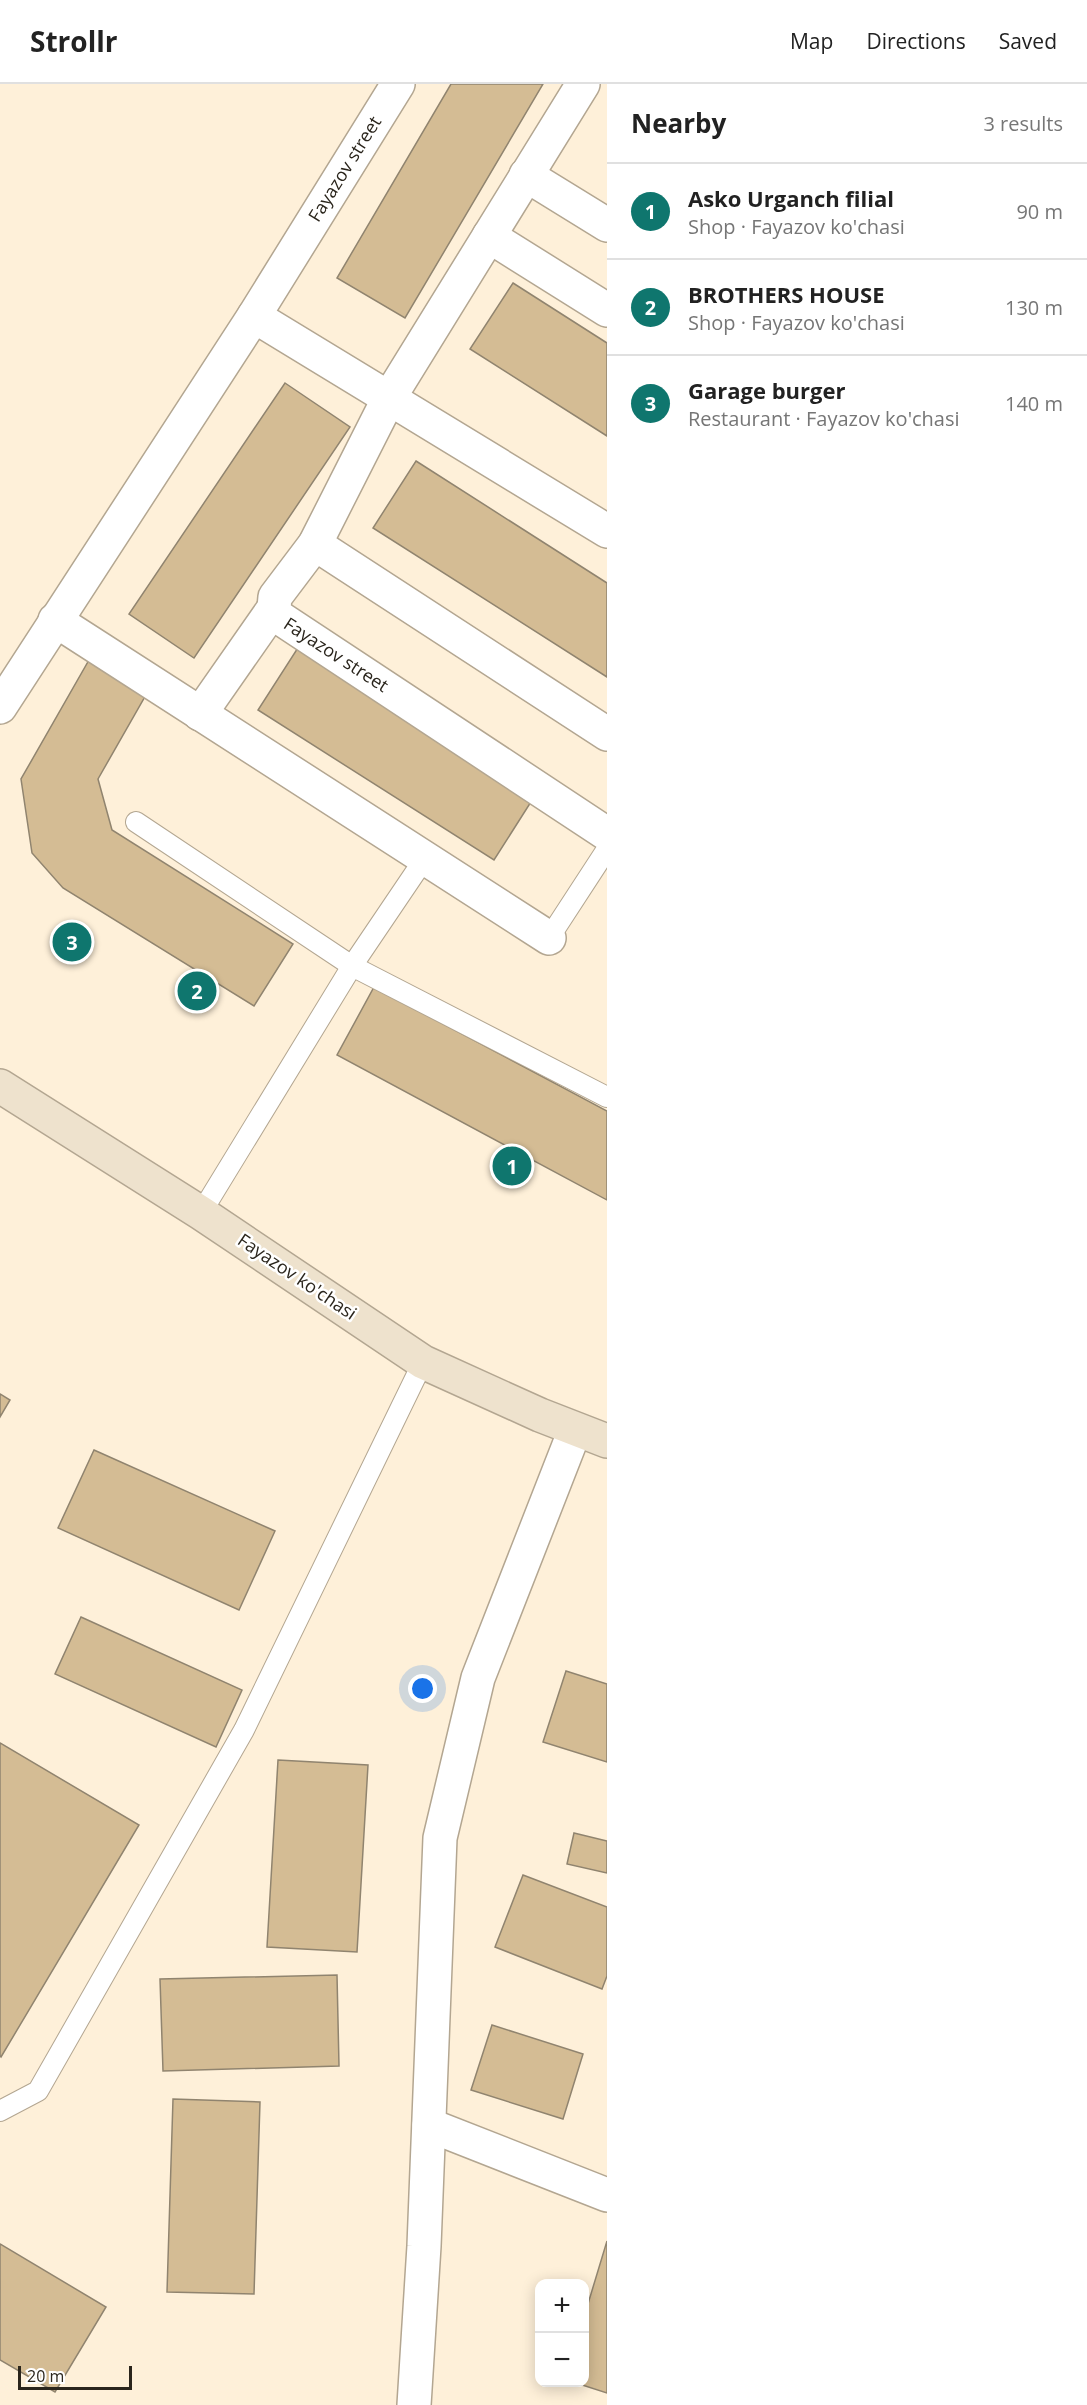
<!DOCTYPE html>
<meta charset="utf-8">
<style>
:root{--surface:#fff;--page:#f2f2f2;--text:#222;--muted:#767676;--line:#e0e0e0;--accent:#0f766e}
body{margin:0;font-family:"Open Sans",sans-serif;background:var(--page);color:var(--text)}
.controls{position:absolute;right:18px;bottom:18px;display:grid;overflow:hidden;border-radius:12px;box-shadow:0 3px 15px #0003}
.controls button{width:54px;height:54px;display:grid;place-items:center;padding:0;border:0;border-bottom:2px solid var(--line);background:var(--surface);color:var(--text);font:30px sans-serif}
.scale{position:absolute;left:18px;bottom:15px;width:114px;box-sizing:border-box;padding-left:6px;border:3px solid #2a251c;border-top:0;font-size:16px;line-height:21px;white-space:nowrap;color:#2a251c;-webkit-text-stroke:4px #fff;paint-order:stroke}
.you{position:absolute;left:423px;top:1605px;width:21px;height:21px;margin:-15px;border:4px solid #fff;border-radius:50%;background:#1a73e8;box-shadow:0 0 0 9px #1a73e833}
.badge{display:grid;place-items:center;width:39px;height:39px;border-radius:50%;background:var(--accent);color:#fff;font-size:20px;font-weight:700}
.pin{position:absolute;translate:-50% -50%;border:3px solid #fff;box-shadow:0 2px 6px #0006}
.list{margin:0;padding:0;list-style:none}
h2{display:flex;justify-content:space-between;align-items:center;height:78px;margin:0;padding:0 24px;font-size:26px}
h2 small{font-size:20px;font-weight:400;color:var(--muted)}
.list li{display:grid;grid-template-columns:39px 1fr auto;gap:18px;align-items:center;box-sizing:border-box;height:96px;padding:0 24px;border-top:2px solid var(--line)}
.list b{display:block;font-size:22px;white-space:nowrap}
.list p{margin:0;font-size:20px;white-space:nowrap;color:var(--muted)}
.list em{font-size:20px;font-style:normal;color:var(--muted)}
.map{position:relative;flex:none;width:607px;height:2321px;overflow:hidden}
header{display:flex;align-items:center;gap:36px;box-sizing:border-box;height:84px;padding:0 30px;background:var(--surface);border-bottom:2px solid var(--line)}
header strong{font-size:28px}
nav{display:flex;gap:33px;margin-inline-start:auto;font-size:21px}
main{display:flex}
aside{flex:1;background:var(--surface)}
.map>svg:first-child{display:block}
.building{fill:#d4bc94;stroke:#90846f;stroke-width:1.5}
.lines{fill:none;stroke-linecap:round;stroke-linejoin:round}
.service-casing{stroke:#b3a691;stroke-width:22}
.minor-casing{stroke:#b3a691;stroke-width:36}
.secondary-casing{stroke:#b3a691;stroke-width:36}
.service{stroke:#fff;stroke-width:20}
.minor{stroke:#fff;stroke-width:33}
.secondary{stroke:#eee2cd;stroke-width:33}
.labels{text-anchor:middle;stroke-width:5;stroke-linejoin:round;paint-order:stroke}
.street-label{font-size:18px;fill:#2a251c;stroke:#fff}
</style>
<header>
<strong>Strollr</strong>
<nav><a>Map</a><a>Directions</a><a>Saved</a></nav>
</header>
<main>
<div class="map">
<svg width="607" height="2321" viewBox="0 0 607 2321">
<rect width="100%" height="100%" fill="#fef0d9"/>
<g class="building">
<polygon points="451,0 543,0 405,234 337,194"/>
<polygon points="513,199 607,259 607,352 470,265"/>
<polygon points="285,299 350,343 194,574 129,530"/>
<polygon points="416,377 607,499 607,593 373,444"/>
<polygon points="301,559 536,710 494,776 258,626"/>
<polygon points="93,569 151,602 98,695 112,746 293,860 254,922 63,804 32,769 21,695"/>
<polygon points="374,903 607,1027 607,1116 337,971"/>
<polygon points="0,1310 10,1316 0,1333"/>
<polygon points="94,1366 275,1447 239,1526 58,1444"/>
<polygon points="81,1533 242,1606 216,1663 55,1590"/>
<polygon points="566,1587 607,1600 607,1678 543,1658"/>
<polygon points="0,1659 139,1741 1,1973 0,1972"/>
<polygon points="278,1676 368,1681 357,1868 267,1863"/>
<polygon points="574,1749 607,1757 607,1789 567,1780"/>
<polygon points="523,1791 607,1823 607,1892 602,1905 495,1863"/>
<polygon points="337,1891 339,1982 163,1987 160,1895"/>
<polygon points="492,1941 583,1970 563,2035 471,2006"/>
<polygon points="173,2015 260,2018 254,2210 167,2208"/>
<polygon points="607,2157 607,2309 573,2298 584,2298 584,2233"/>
<polygon points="0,2160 106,2223 55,2308 0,2276"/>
</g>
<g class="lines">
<g class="service-casing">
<g id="service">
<polyline points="136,738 352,882 425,774"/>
<polyline points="549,854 607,765"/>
<polyline points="201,1129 352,882 607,1013"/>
<polyline points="0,2027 38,2007 244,1646 423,1278"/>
</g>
</g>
<g class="minor-casing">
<g id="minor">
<polyline points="583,0 389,314 315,460 275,513 274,524 277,532 607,750"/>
<polyline points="526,91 607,141"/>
<polyline points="489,152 607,226"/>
<polyline points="254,232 607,447"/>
<polyline points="315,460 607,650"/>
<polyline points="55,536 549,854"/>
<polyline points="0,623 254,232 398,0"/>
<polyline points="200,630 274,524"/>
<polyline points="429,2041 607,2111"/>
<polyline points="414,2321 424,2162 440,1754 478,1594 575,1346"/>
</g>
</g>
<g class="secondary-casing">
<polyline id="secondary" points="0,1002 201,1129 423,1278 540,1331 607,1357"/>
</g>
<use href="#service" class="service"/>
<use href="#minor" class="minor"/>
<use href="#secondary" class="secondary"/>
</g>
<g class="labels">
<g class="street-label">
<text transform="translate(345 85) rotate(-58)" y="6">Fayazov street</text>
<text transform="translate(336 571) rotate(33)" y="6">Fayazov street</text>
<text transform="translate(297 1193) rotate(34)" y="6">Fayazov ko'chasi</text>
</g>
</g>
</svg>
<div class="controls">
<button>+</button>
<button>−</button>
</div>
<div class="scale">20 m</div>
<div class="you"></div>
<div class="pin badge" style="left:512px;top:1082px">1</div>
<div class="pin badge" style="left:197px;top:907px">2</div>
<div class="pin badge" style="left:72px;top:858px">3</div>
</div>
<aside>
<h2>Nearby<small>3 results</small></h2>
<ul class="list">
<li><span class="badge">1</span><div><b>Asko Urganch filial</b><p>Shop · Fayazov ko'chasi</p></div><em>90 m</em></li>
<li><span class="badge">2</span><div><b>BROTHERS HOUSE</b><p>Shop · Fayazov ko'chasi</p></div><em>130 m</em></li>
<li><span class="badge">3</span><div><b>Garage burger</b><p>Restaurant · Fayazov ko'chasi</p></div><em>140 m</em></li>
</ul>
</aside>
</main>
